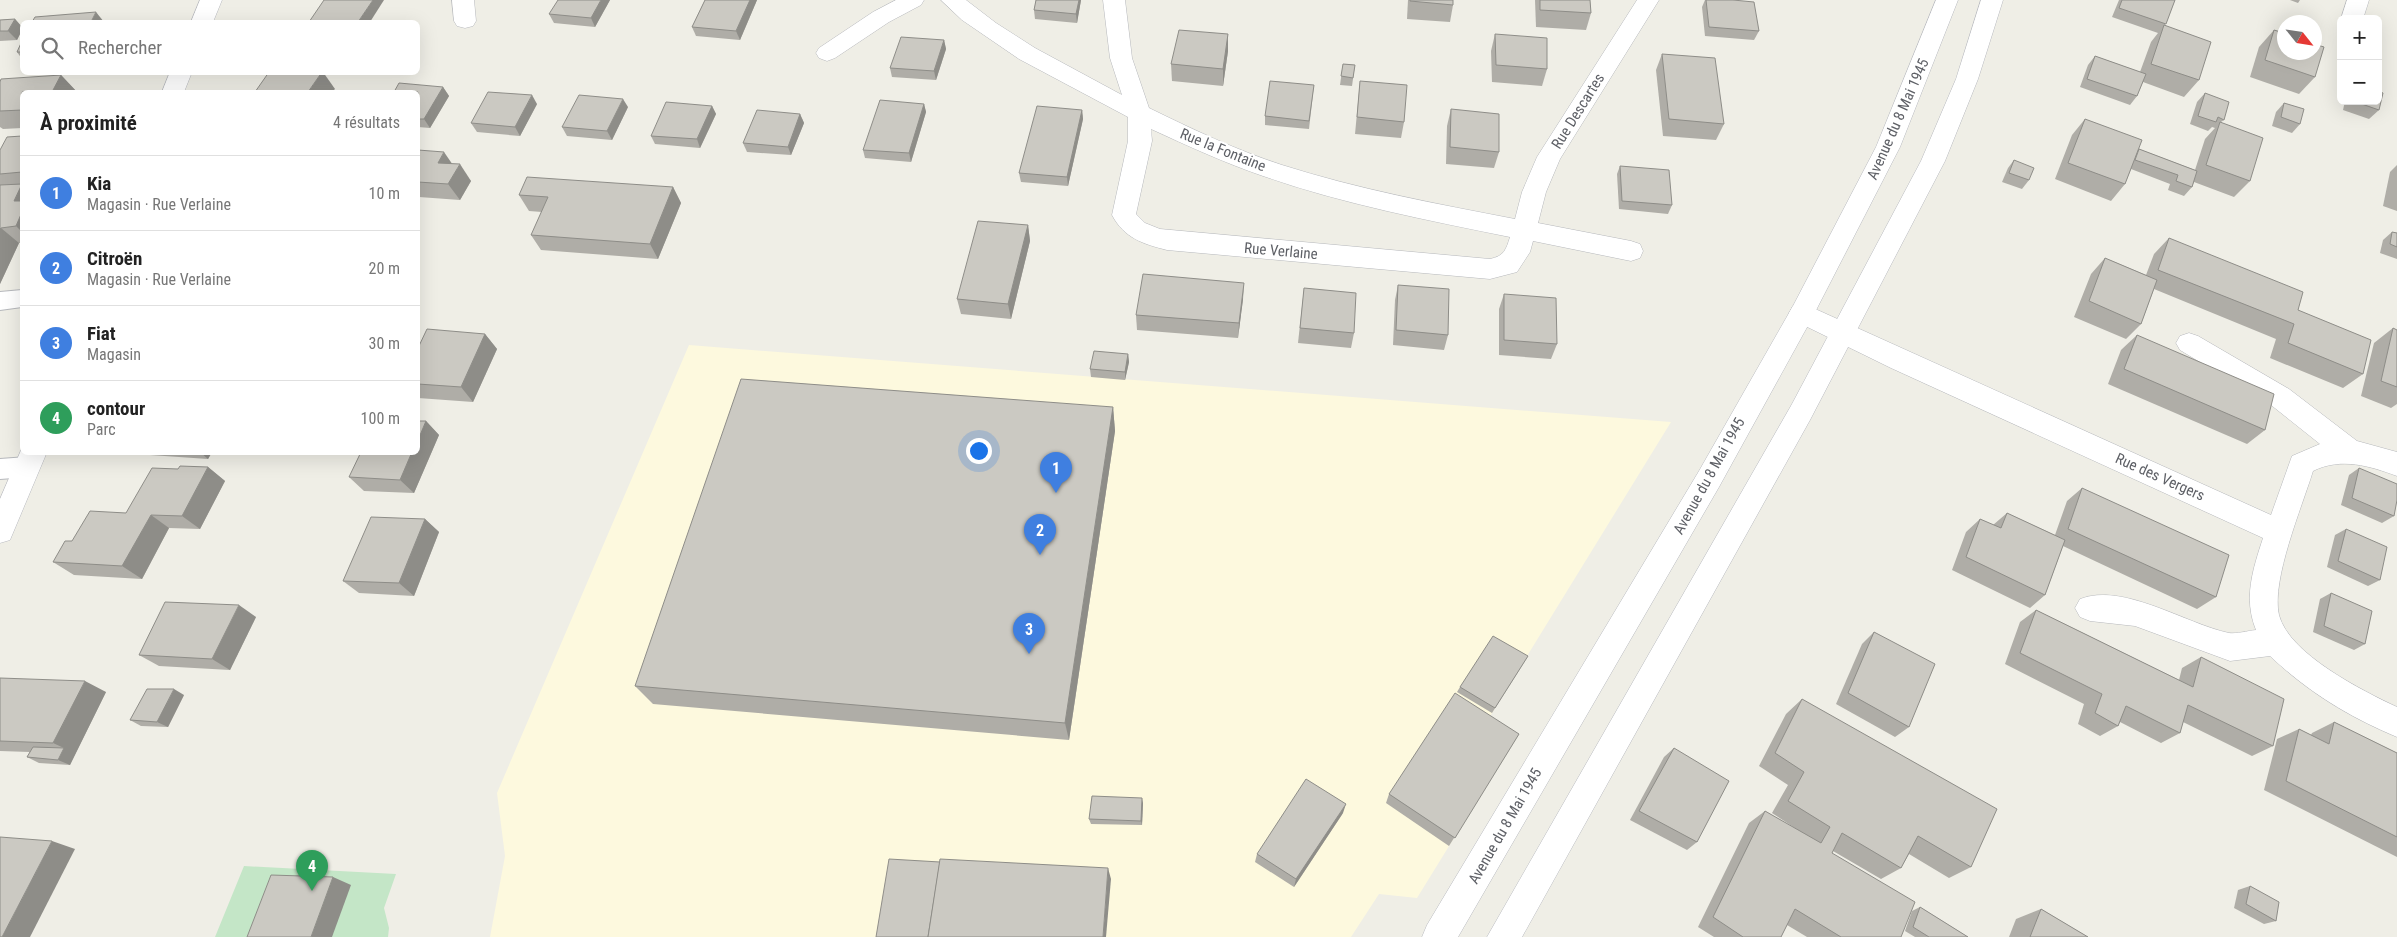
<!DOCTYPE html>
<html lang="fr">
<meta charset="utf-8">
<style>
:root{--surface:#fff;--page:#f2f2f2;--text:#222;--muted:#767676;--line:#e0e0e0;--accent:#e45937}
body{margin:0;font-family:"Roboto Condensed",sans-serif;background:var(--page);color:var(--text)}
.controls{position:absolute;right:15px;top:15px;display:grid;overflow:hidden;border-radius:8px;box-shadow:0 5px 20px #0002}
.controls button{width:45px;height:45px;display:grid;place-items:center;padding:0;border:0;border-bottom:1px solid var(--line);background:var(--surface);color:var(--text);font:25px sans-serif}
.compass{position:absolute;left:2277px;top:15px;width:45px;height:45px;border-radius:50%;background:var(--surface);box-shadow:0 5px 20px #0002;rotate:120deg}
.you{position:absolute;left:978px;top:450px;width:18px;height:18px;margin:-12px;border:4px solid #fff;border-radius:50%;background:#1a73e8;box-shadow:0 0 0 8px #1a73e833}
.badge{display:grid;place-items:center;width:32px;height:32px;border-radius:50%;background:var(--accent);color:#fff;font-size:16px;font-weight:700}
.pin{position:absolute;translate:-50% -41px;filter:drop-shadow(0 1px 2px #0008)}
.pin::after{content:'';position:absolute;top:26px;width:18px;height:15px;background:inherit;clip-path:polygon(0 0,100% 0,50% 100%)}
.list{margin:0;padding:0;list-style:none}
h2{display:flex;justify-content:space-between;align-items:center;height:65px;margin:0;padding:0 20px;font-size:21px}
h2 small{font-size:16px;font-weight:400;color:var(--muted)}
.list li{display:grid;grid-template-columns:32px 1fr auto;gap:15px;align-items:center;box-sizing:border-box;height:75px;padding:0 20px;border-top:1px solid var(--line)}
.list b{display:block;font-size:19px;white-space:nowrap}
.list p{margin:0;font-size:16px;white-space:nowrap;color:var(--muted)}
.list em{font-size:16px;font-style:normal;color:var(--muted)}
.icon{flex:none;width:28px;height:28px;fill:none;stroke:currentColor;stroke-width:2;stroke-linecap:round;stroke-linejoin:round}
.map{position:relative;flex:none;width:2397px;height:937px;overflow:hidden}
.search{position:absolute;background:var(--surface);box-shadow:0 5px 20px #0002;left:20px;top:20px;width:400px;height:55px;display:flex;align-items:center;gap:12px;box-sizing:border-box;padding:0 18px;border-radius:8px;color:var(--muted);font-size:19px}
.panel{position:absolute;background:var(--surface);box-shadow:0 5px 20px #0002;left:20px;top:90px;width:400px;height:365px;border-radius:8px}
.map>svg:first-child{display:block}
.commercial{fill:#fdf9de}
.green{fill:#c4e6c7}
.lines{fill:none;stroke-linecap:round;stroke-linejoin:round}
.lane-casing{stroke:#b6b8bc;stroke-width:2}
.street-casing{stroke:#b6b8bc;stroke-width:1}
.secondary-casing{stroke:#b7b9bf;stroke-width:1}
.lane{fill:#fff;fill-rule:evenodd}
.street{fill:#fff;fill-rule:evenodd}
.secondary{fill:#fff;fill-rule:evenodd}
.wall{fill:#afada7}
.shaded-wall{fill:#8e8d88}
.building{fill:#cbc9c2;stroke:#8e8d88}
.labels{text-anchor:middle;stroke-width:4;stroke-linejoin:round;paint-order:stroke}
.street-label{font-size:15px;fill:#5e6066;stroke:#fff}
</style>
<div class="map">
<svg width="2397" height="937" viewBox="0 0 2397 937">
<rect width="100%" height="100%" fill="#efeee6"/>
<polygon class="commercial" points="689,345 1671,422 1484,726 1512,744 1417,898 1379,894 1351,937 490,937 505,856 497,793"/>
<polygon class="green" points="244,866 396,874 384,908 389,928 388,937 215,937"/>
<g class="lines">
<g class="lane-casing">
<g id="lane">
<polygon points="22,290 22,307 0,310 0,292"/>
<polygon points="27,457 35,460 39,467 35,474 27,477 0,479 0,459"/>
</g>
</g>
<g class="street-casing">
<g id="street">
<polygon points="452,0 474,0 476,21 473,26 465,28 457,26 454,21"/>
<polygon points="896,0 924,0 921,5 889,22 835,58 827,61 819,58 816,53 819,48 873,12"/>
<path d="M941,0H966L996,23L1035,48L1122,95L1110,58L1103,0H1125L1132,58L1149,108C1192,129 1236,150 1282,165C1357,189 1437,204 1515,219L1522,192L1537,157L1637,0H1659L1560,159L1546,192L1538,223L1631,241L1640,244L1643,251L1640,258L1631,261L1533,241L1530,252L1517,272L1490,279L1167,250C1143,244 1124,238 1112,215L1128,141V117L1019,59L962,20ZM1151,129C1188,146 1225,163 1263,176C1343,204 1427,220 1510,237C1506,250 1504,256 1490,259L1160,229L1145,223L1136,214L1152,141Z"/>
<polygon points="2347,0 2369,0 2363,19 2341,19"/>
<path d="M1802,303L2271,515L2292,456L2320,444L2271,405L2180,350L2176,343L2180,336L2189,333L2198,336L2289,389L2357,441L2397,452V476C2370,466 2341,457 2313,471C2302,507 2271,580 2279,615C2289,654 2363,691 2397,707V737C2349,717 2308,692 2270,656L2230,661L2135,626L2090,621L2080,617L2075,608L2080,599C2123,582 2186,624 2229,633C2237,634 2247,631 2256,630C2243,598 2253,569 2263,538L1891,368L1793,320L1789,313L1793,306Z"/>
</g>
</g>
<g class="secondary-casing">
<g id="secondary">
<polygon points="200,0 222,0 213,22 191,22"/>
<polygon points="1936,0 1958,0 1900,147 1811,320 1719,487 1458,937 1422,937 1427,925 1699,471 1793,306 1876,147"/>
<polygon points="1981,0 2003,0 1978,79 1945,161 1810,420 1522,937 1487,937 1792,404 1921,161 1956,79"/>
<polygon points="170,72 192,72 184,92 162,92"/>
<polygon points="22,448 22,452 47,452 10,540 0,543 0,499"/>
</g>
</g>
<use href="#lane" class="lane"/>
<use href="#street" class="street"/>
<use href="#secondary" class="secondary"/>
</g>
<g class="wall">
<polygon points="610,0 595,27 554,23 549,14"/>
<polygon points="705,0 757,0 740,40 696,36 692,27"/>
<polygon points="1036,0 1081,0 1077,23 1035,19 1034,10"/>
<polygon points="1408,0 1453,0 1453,5 1450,22 1407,19"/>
<polygon points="1535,0 1590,0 1591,13 1586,30 1536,27"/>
<polygon points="1705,0 1733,0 1759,31 1754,40 1705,36 1702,7"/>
<polygon points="2119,0 2175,0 2165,25 2199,80 2184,97 2143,82 2137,96 2130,105 2080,87 2088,65 2095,56 2140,72 2151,42 2158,33 2112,17"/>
<polygon points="2290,0 2300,0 2298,3"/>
<polygon points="15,19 22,27 22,30 17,40 0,41 0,20"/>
<polygon points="2274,30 2315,77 2299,94 2250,77 2259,47"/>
<polygon points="1228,34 1228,51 1223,86 1172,81 1171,64"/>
<polygon points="1495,34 1547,69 1542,86 1492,82 1491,51"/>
<polygon points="944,40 946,49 936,80 892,77 890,68"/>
<polygon points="22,41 22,59 17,52"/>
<polygon points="1662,54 1724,124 1716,140 1663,136 1656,70"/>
<polygon points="1343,64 1355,65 1352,86 1340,85"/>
<polygon points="61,75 77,92 22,92 22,128 3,129 0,127 0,82"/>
<polygon points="1360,81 1404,122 1401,138 1355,134"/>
<polygon points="1314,85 1309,129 1265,125 1265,116"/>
<polygon points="443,87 449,96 430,128 418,127 418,92"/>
<polygon points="2205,93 2224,120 2221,122 2250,181 2234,197 2194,182 2192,187 2184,196 2168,190 2170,184 2131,169 2125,184 2111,201 2055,179 2072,135 2085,119 2139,149 2195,170 2205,139 2215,128 2212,127 2208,131 2190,124 2197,102"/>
<polygon points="2345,101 2378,101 2379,110 2369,119 2343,110"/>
<polygon points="2284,103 2300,124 2292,133 2272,126 2276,112"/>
<polygon points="537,104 520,136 477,132 471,123"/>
<polygon points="924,104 926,112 911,162 865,158 863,150"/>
<polygon points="712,106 716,114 700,148 655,144 651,136"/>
<polygon points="628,107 612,140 567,136 562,127"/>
<polygon points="1451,109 1499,152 1494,168 1446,164 1447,126"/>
<polygon points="1082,110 1083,119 1068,186 1021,182 1019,173"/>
<polygon points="800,114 804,123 791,155 747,152 743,143"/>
<polygon points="22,136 22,243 19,243 0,284 0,150"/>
<polygon points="418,150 452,164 471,181 460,200 419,197 418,195"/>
<polygon points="2014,160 2029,180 2022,189 2002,182 2008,168"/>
<polygon points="2397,165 2397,211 2383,206 2390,172"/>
<polygon points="1620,166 1672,205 1668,214 1619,209 1617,174"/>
<polygon points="673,187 681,203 658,259 541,250 531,235 542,212 529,211 519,195"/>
<polygon points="1028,225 1030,241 1011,319 961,314 957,299"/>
<polygon points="2392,232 2397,233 2397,259 2380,253 2383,240"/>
<polygon points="2169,238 2298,310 2363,374 2343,388 2270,358 2276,339 2154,289 2141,324 2126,339 2074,317 2091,274 2105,258 2146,275 2154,254"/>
<polygon points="1398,285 1448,335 1444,350 1393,345 1395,300"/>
<polygon points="1304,288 1354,333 1351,348 1298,343"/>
<polygon points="1504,294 1557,344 1551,359 1499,355 1499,309"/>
<polygon points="1243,299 1238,338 1137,330 1136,315"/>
<polygon points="2393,328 2397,330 2397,404 2391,408 2361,396 2374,343"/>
<polygon points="485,334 497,349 473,402 418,398 418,348"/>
<polygon points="2137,335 2265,430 2247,444 2108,384 2121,350"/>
<polygon points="1128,354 1129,362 1125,380 1091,377 1090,369"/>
<polygon points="1113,407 1115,431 1069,740 653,704 635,686"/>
<polygon points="426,421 439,435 414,493 364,491 349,477"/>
<polygon points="146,452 212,452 208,459 150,455"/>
<polygon points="208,467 225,481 200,529 169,528 142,579 74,575 53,562 126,513 178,469"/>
<polygon points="2359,468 2394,516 2382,523 2341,505 2349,475"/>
<polygon points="2082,488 2216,597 2197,609 2063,546 2045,595 2030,608 1952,570 1966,532 1980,519 1993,525 2007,513 2055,535 2067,501"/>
<polygon points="425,519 439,532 414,596 359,593 343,581"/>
<polygon points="2346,529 2380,580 2368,586 2327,567 2335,535"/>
<polygon points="2331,593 2365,644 2354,650 2313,632 2320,599"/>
<polygon points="2036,610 2179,680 2182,668 2201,657 2273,746 2252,756 2183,722 2180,733 2161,743 2120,722 2118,726 2100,736 2078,724 2084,704 2005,664 2020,622"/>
<polygon points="256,617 230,670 159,666 139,655"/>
<polygon points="1874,632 1909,727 1895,737 1836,704 1862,644"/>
<polygon points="1528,656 1492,713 1457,692 1460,687"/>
<polygon points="0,678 106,692 70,765 39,763 27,757 30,752 0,751"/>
<polygon points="184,695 168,727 141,726 130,720"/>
<polygon points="1802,699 1971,867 1949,878 1909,854 1901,868 1881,879 1833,851 1832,853 1901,937 1807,937 1787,925 1781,937 1714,937 1698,927 1749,823 1765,811 1798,830 1772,813 1788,785 1759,766 1786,714"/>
<polygon points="2334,722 2397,753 2397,857 2264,790 2277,739 2299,729 2311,735 2312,733"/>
<polygon points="1519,734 1449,846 1386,803 1389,794"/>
<polygon points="1674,748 1697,842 1687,850 1630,820 1664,757"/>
<polygon points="1143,803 1142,825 1091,824 1089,819"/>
<polygon points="1343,813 1294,887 1255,862 1257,854"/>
<polygon points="2250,886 2276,921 2264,924 2234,908 2238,890"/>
<polygon points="1920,907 1968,937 1915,937 1905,931 1912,911"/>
<polygon points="2041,909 2088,937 2009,937 2016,919"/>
</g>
<g class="shaded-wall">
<polygon points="373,0 384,0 370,22 358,22"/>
<polygon points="601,0 610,0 595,27 591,18"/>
<polygon points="750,0 757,0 740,40 736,31"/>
<polygon points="1079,0 1081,0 1077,23 1076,14"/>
<polygon points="96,12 104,22 91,22"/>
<polygon points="15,19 22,27 22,30 17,40 8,31"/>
<polygon points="1228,34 1228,51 1223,86 1223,69"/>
<polygon points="944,40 946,49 936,80 934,71"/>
<polygon points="322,72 323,72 335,89 332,92 308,92"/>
<polygon points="61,75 77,92 52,92"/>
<polygon points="443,87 449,96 430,128 424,119"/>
<polygon points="532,95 537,104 520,136 515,127"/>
<polygon points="623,99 628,107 612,140 607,131"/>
<polygon points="924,104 926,112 911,162 909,153"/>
<polygon points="712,106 716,114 700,148 697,139"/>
<polygon points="1082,110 1083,119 1068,186 1067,177"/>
<polygon points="800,114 804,123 791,155 788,147"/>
<polygon points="444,152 455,168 438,163"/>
<polygon points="460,164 471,181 460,200 448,184"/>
<polygon points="22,184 22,209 14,201"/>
<polygon points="673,187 681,203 658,259 650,244"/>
<polygon points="22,212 22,232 16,226"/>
<polygon points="1028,225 1030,241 1011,319 1008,304"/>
<polygon points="1,228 19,243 0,284 0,229"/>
<polygon points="1244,283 1243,299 1238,338 1239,323"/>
<polygon points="485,334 497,349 473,402 461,387"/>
<polygon points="1128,354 1129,362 1125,380 1125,372"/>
<polygon points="1113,407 1115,431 1069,740 1065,723"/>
<polygon points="426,421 439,435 414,493 400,480 412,452 418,452 418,440"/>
<polygon points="200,452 212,452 208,459"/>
<polygon points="208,467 225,481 200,529 182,516"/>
<polygon points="151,515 169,528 142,579 122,566"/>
<polygon points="425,519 439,532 414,596 399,583"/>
<polygon points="239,605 256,617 230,670 212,659"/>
<polygon points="85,681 106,692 70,765 58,760 64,748 53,743"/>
<polygon points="174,689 184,695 168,727 157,722"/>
<polygon points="1142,798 1143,803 1142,825 1141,821"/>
<polygon points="1346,804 1343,813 1294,887 1296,879"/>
<polygon points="52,841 75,849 30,937 2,937"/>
<polygon points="1108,868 1111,879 1106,937 1103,937"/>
<polygon points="333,877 351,885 332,937 311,937"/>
</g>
<g class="building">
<polygon points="324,0 373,0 358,22 309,22"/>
<polygon points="558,0 601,0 591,18 549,14"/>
<polygon points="705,0 750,0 736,31 692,27"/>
<polygon points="1036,0 1079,0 1076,14 1034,10"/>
<polygon points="1410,0 1453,0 1453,5 1410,1"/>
<polygon points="1540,0 1590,0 1591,13 1540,10"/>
<polygon points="1706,0 1733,0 1754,2 1759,31 1709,27"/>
<polygon points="2122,0 2175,0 2166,24 2119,8"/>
<polygon points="96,12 91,22 32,22 35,17"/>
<polygon points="15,19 8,31 0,31 0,20"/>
<polygon points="2164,25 2211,42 2199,80 2151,64"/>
<polygon points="1179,30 1228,34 1223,69 1171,64"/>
<polygon points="2274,30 2284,33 2284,52 2314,52 2314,44 2324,47 2315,77 2265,60"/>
<polygon points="1495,34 1547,38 1547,69 1496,65"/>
<polygon points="901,37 944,40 934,71 890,68"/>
<polygon points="22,41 22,52 17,52"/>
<polygon points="1662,54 1715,58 1724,124 1669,119"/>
<polygon points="2095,56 2146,74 2137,96 2087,79"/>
<polygon points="1343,64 1355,65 1353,78 1341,76"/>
<polygon points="269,72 322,72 308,92 255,92"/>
<polygon points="61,75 52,92 22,92 22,110 0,111 0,82 1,79"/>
<polygon points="1270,81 1314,85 1309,121 1265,116"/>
<polygon points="1360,81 1407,85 1404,122 1357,117"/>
<polygon points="399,83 443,87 424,119 418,119 418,92 394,92"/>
<polygon points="2378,91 2383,93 2379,110 2353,101 2378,101"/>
<polygon points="488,92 532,95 515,127 471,123"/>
<polygon points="2205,93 2229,102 2224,120 2218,117 2216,122 2198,116"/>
<polygon points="579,95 623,99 607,131 562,127"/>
<polygon points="880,100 924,104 909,153 863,150"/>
<polygon points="666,102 712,106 697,139 651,136"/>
<polygon points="2284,103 2304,109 2300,124 2281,117"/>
<polygon points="1037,106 1082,110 1067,177 1019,173"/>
<polygon points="1451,109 1499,114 1499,152 1450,147"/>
<polygon points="757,110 800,114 788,147 743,143"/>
<polygon points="2085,119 2142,140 2125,184 2068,163"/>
<polygon points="2220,122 2263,138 2250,181 2206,165"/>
<polygon points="22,136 22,172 0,174 0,150 7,137"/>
<polygon points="2139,149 2197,171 2192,187 2176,181 2178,175 2135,160"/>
<polygon points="418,150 444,152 438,163 460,164 448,184 418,182"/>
<polygon points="2014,160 2034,168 2029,180 2009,173"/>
<polygon points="1620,166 1669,170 1672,205 1622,201"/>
<polygon points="527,177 673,187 650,244 531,235 548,197 519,195"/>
<polygon points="22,184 14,201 22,201 22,212 16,226 1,228 0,229 0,185"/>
<polygon points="978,221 1028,225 1008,304 957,299"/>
<polygon points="2392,232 2397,233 2397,247 2390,244"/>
<polygon points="2169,238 2303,292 2298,310 2371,340 2363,374 2288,343 2294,324 2158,270"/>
<polygon points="2105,258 2157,280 2141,324 2089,301"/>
<polygon points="1143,274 1244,283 1239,323 1136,315"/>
<polygon points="1398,285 1449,289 1448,335 1396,330"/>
<polygon points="1304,288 1356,293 1354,333 1300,328"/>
<polygon points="1504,294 1556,298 1557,344 1504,340"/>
<polygon points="2393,328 2397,330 2397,387 2381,381"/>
<polygon points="427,329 485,334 461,387 418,384 418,348"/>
<polygon points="2137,335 2274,394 2265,430 2124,369"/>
<polygon points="1094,351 1128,354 1125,372 1090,369"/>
<polygon points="741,379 1113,407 1065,723 635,686"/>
<polygon points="418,421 426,421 418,440"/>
<polygon points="361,452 412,452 400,480 349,477"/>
<polygon points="180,466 208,467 182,516 151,515 122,566 53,562 65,541 72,541 90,511 126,513 152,468 178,469"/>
<polygon points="2359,468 2397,484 2397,500 2394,516 2352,498"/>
<polygon points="2082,488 2229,555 2216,597 2068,529"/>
<polygon points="2007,513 2065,540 2045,595 1966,557 1980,519 2001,528"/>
<polygon points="371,517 425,519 399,583 343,581"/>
<polygon points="2346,529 2387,547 2380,580 2338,561"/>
<polygon points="2331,593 2372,611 2365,644 2324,626"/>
<polygon points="165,602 239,605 212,659 139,655"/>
<polygon points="2036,610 2193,687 2201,657 2284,699 2273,746 2188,705 2180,733 2126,706 2118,726 2095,713 2102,694 2020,653"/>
<polygon points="1874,632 1935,664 1909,727 1848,693"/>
<polygon points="1493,636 1528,656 1495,708 1460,687"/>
<polygon points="0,678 85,681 53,743 0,741"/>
<polygon points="147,689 174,689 157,722 130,720"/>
<polygon points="1455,693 1519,734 1455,838 1389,794"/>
<polygon points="1802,699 1997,809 1971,867 1918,836 1901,868 1842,833 1832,853 1915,902 1901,937 1841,937 1795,909 1781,937 1743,937 1713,917 1765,811 1821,843 1830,827 1788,801 1804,772 1775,753"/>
<polygon points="2334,722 2397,753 2397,837 2286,781 2299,729 2329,744"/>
<polygon points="33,747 64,748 58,760 27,757"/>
<polygon points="1674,748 1729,781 1697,842 1639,811"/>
<polygon points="1306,779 1346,804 1296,879 1257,854"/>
<polygon points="1092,796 1142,798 1141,821 1089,819"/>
<polygon points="0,837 52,841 2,937 0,937"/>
<polygon points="889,859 940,862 928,937 876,937"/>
<polygon points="940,859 1108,868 1103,937 928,937"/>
<polygon points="271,875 333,877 311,937 247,937"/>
<polygon points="2250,886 2279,902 2276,921 2246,904"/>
<polygon points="1920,907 1968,937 1929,937 1913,927"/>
<polygon points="2041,909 2088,937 2030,937"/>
</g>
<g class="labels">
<g class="street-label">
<text transform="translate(1578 111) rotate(-58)" y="5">Rue Descartes</text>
<text transform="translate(1898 119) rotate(-66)" y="5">Avenue du 8 Mai 1945</text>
<text transform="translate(1223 150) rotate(22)" y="5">Rue la Fontaine</text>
<text transform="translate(1281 251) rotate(5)" y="5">Rue Verlaine</text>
<text transform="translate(1709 476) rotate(-61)" y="5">Avenue du 8 Mai 1945</text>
<text transform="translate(2160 477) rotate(24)" y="5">Rue des Vergers</text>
<text transform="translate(1505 826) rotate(-60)" y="5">Avenue du 8 Mai 1945</text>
</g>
</g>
</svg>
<div class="controls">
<button>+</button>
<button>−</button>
</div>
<svg class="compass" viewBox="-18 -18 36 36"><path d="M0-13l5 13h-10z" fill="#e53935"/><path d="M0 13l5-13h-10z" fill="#767676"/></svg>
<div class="you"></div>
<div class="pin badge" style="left:1056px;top:493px;background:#3f7fe0">1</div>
<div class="pin badge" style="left:1040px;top:555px;background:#3f7fe0">2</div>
<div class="pin badge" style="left:1029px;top:654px;background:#3f7fe0">3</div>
<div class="pin badge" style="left:312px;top:891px;background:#2e9e5b">4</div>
<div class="search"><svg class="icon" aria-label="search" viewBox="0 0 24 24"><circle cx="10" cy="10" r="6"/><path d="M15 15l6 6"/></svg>Rechercher</div>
<section class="panel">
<h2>À proximité<small>4 résultats</small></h2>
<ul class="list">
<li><span class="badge" style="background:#3f7fe0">1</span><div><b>Kia</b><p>Magasin · Rue Verlaine</p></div><em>10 m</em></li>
<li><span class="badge" style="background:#3f7fe0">2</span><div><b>Citroën</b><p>Magasin · Rue Verlaine</p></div><em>20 m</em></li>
<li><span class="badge" style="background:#3f7fe0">3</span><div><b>Fiat</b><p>Magasin</p></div><em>30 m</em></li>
<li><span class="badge" style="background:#2e9e5b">4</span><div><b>contour</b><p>Parc</p></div><em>100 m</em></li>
</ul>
</section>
</div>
